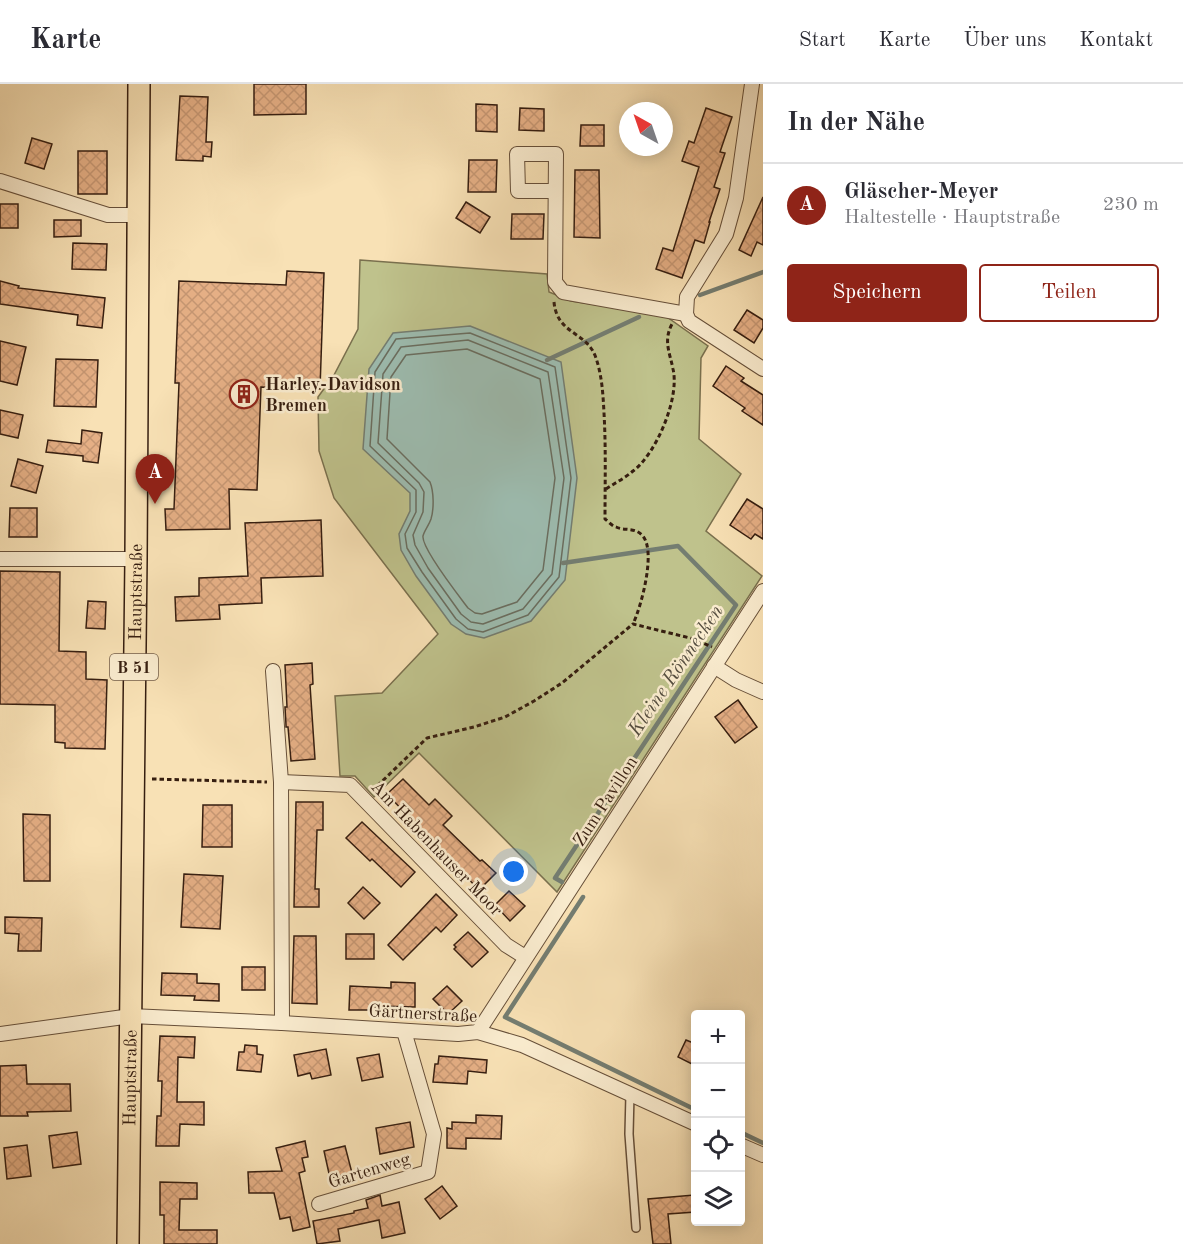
<!DOCTYPE html>
<html lang="de">
<meta charset="utf-8">
<style>
:root{--surface:#fff;--page:#f2f2f3;--text:#2b2b33;--muted:#7c7c81;--line:#e1e1e2;--accent:#8f2418}
body{margin:0;font-family:"Old Standard TT",serif;background:var(--page);color:var(--text)}
.controls{position:absolute;right:18px;bottom:18px;display:grid;overflow:hidden;border-radius:6px;box-shadow:0 3px 15px #0003}
.controls button{width:54px;height:54px;display:grid;place-items:center;padding:0;border:0;border-bottom:2px solid var(--line);background:var(--surface);color:var(--text);font:30px sans-serif}
.compass{position:absolute;left:619px;top:18px;width:54px;height:54px;border-radius:50%;background:var(--surface);box-shadow:0 3px 15px #0003;rotate:320deg}
.you{position:absolute;left:514px;top:788px;width:21px;height:21px;margin:-15px;border:4px solid #fff;border-radius:50%;background:#1a73e8;box-shadow:0 0 0 9px #1a73e833}
.badge{display:grid;place-items:center;width:39px;height:39px;border-radius:50%;background:var(--accent);color:#fff;font-size:20px;font-weight:700}
.pin{position:absolute;translate:-50% -50px;filter:drop-shadow(0 2px 3px #0008)}
.pin::after{content:'';position:absolute;top:32px;width:21px;height:18px;background:inherit;clip-path:polygon(0 0,100% 0,50% 100%)}
.list{margin:0;padding:0;list-style:none}
h2{display:flex;justify-content:space-between;align-items:center;height:78px;margin:0;padding:0 24px;font-size:26px}
h2 small{font-size:20px;font-weight:400;color:var(--muted)}
.list li{display:grid;grid-template-columns:39px 1fr auto;gap:18px;align-items:center;box-sizing:border-box;height:84px;padding:0 24px;border-top:2px solid var(--line)}
.list b{display:block;font-size:22px;white-space:nowrap}
.list p{margin:0;font-size:20px;white-space:nowrap;color:var(--muted)}
.list em{font-size:20px;font-style:normal;color:var(--muted)}
.actions{display:flex;gap:12px;padding:18px 24px}
.actions a{flex:1;padding:14px 0;border:2px solid var(--accent);border-radius:6px;text-align:center;font-size:21px;color:var(--accent)}
.actions .main{background:var(--accent);color:#fff}
.icon{flex:none;width:33px;height:33px;fill:none;stroke:currentColor;stroke-width:2;stroke-linecap:round;stroke-linejoin:round}
.map{position:relative;flex:none;width:763px;height:1160px;overflow:hidden}
header{display:flex;align-items:center;gap:36px;box-sizing:border-box;height:84px;padding:0 30px;background:var(--surface);border-bottom:2px solid var(--line)}
header strong{font-size:28px}
nav{display:flex;gap:33px;margin-inline-start:auto;font-size:21px}
main{display:flex}
aside{flex:1;background:var(--surface)}
.map>svg:first-child{display:block}
.green{fill:#bfc28c;stroke:#7a704e;stroke-width:1.5}
.water{fill:#9dbdb1;stroke:#747d71;stroke-width:1.5}
.lines{fill:none;stroke-linecap:round;stroke-linejoin:round}
.shore{stroke:#6a6e60;stroke-width:1.5}
.stream{stroke:#747d71;stroke-width:4.5}
.building{fill:url(#building-cross-hatch);stroke:#361e10;stroke-width:1.5}
.lane-casing{stroke:#664f39;stroke-width:10}
.street-casing{stroke:#664f39;stroke-width:16}
.primary-casing{stroke:#361e10;stroke-width:24}
.path{stroke:#361e10;stroke-width:3;stroke-dasharray:4.5 3;stroke-linecap:butt}
.lane{stroke:#faeccf;stroke-width:7}
.street{stroke:#faeccf;stroke-width:14}
.primary{stroke:#f8e1b5;stroke-width:21}
.labels{text-anchor:middle;stroke-width:5;stroke-linejoin:round;paint-order:stroke}
.shield{fill:#faeccf;stroke:#715c49;stroke-width:1.5}
.shield-label{font-size:16px;font-weight:bold;fill:#361e10}
.poi-label{font-size:18px;font-weight:bold;fill:#361e10;stroke:#faeccf;text-anchor:start}
.street-label{font-size:18px;fill:#361e10;stroke:#faeccf}
.water-label{font-size:20px;font-style:italic;fill:#554e40;stroke:#faeccf}
</style>
<header>
<strong>Karte</strong>
<nav><a>Start</a><a>Karte</a><a>Über uns</a><a>Kontakt</a></nav>
</header>
<main>
<div class="map">
<svg width="763" height="1160" viewBox="0 0 763 1160">
<defs>
<pattern id="building-cross-hatch" width="8" height="8" patternUnits="userSpaceOnUse" patternTransform="scale(1.5)"><rect width="8" height="8" fill="#e5af85"/><path d="M0 0l8 8M0 8l8-8" fill="none" stroke="#c59672"/></pattern>
</defs>
<rect width="100%" height="100%" fill="#f8e1b5"/>
<filter id="stains"><feTurbulence type="fractalNoise" baseFrequency=".00333" numOctaves="4"/><feColorMatrix values="0 0 0 0 .2 0 0 0 0 .09 0 0 0 0 .02 0 0 0 .5 -.17"/></filter>
<radialGradient id="worn" r=".72"><stop offset=".6" stop-color="#630" stop-opacity="0"/><stop offset="1" stop-color="#630" stop-opacity=".3"/></radialGradient>
<polygon class="green" points="360,176 547,190 549,208 571,217 664,231 708,262 701,274 699,355 741,390 706,447 762,492 557,808 419,669 374,713 355,692 340,692 335,612 382,609 438,550 334,414 319,367 318,313 334,291 358,245"/>
<polygon class="water" points="470,242 561,278 577,394 565,496 531,537 484,554 466,550 451,540 416,492 401,466 399,450 410,427 410,409 363,365 369,285 393,249"/>
<g class="lines">
<g class="shore">
<polygon points="470,249 555,283 571,394 559,493 528,531 483,548 468,545 456,535 422,488 407,464 405,450 416,428 416,406 370,362 375,288 396,255"/>
<polygon points="468,256 548,288 564,394 552,490 523,525 483,540 471,538 461,530 428,484 415,461 413,451 423,428 424,408 419,399 378,359 383,290 401,263"/>
<path d="M467,265L540,295L555,394L543,486L517,518L482,530L475,529L468,524C459,512 421,464 423,452C424,447 429,441 431,435C434,425 434,408 430,398L387,355L391,293L406,271Z"/>
</g>
<g class="stream">
<polyline points="700,211 763,188"/>
<polyline points="547,276 639,233"/>
<polyline points="562,798 555,794 736,521 678,462 563,479"/>
<polyline points="583,813 505,933 696,1026"/>
<polyline points="740,1048 763,1059"/>
</g>
</g>
<g class="building">
<polygon points="254,0 306,0 306,30 254,31"/>
<polygon points="180,12 208,13 206,58 212,58 211,73 203,72 203,77 176,76"/>
<polygon points="476,20 497,21 497,48 476,47"/>
<polygon points="520,24 544,25 544,47 519,46"/>
<polygon points="706,24 732,33 720,68 725,69 714,103 720,105 709,138 710,138 704,159 695,156 682,194 656,185 663,164 673,167 699,83 682,77 689,57 694,59"/>
<polygon points="581,41 604,41 604,62 580,62"/>
<polygon points="32,54 52,60 44,85 25,79"/>
<rect x="78" y="67" width="29" height="43"/>
<polygon points="469,76 497,76 496,108 468,108"/>
<polygon points="575,86 599,86 600,154 574,153"/>
<polygon points="763,113 763,161 757,158 751,172 739,166"/>
<polygon points="466,118 490,133 480,149 456,134"/>
<rect x="0" y="120" width="18" height="24"/>
<polygon points="512,130 544,130 543,155 511,155"/>
<polygon points="54,136 81,136 81,152 54,153"/>
<polygon points="73,159 107,160 106,186 72,185"/>
<polygon points="287,187 324,189 320,305 261,303 257,406 229,405 230,445 166,446 165,425 174,425 179,299 175,299 179,197 286,201"/>
<polygon points="0,197 19,202 18,204 105,214 102,244 77,241 78,231 0,220"/>
<polygon points="747,226 763,236 763,244 754,259 734,246"/>
<polygon points="0,257 26,263 17,301 0,297"/>
<polygon points="56,275 98,276 96,323 54,322"/>
<polygon points="726,282 744,294 741,297 763,311 763,341 742,327 745,324 713,302"/>
<polygon points="0,326 23,331 18,354 0,350"/>
<polygon points="82,346 102,349 98,379 83,377 83,372 46,368 48,356 81,360"/>
<polygon points="18,375 43,382 36,409 11,402"/>
<polygon points="747,415 763,425 763,455 755,450 751,455 730,441"/>
<polygon points="10,424 37,424 37,453 9,453"/>
<polygon points="321,436 323,492 261,494 262,519 219,521 220,535 176,537 175,513 199,512 199,494 248,492 245,439"/>
<polygon points="0,487 60,488 59,567 86,568 86,595 107,596 105,665 65,664 65,659 55,658 55,621 0,620"/>
<polygon points="88,517 106,518 105,545 86,544"/>
<polygon points="312,579 313,600 310,601 315,675 291,677 288,643 286,643 286,641 285,623 287,623 285,581"/>
<polygon points="738,616 757,643 735,659 715,633"/>
<polygon points="403,695 429,721 435,715 452,732 443,741 480,777 482,776 496,789 479,806 387,710"/>
<polygon points="296,718 323,718 323,746 317,746 315,805 319,805 319,823 294,823"/>
<polygon points="203,721 232,721 232,763 202,763"/>
<polygon points="23,730 50,731 50,797 24,797"/>
<polygon points="362,738 415,788 401,803 372,775 370,777 346,754"/>
<polygon points="184,790 223,792 220,845 181,843"/>
<polygon points="363,803 380,819 364,835 348,819"/>
<polygon points="509,807 525,822 510,837 495,821"/>
<polygon points="436,810 457,831 441,848 436,843 403,876 388,861"/>
<polygon points="5,833 42,834 41,867 18,867 19,850 5,849"/>
<polygon points="468,848 488,868 472,883 454,865 456,863 454,861"/>
<rect x="346" y="850" width="28" height="25"/>
<polygon points="294,852 316,852 317,920 292,919"/>
<rect x="242" y="883" width="23" height="23"/>
<polygon points="162,889 197,890 197,899 219,900 219,917 194,916 195,912 161,911"/>
<polygon points="391,898 415,899 415,923 375,922 375,926 349,926 350,902 391,904"/>
<polygon points="447,902 462,917 448,930 433,915"/>
<polygon points="160,952 195,953 194,974 178,973 177,1018 204,1018 204,1041 180,1040 179,1062 156,1062 157,1032 161,1032 162,997 158,997"/>
<polygon points="686,956 696,960 696,982 678,973"/>
<polygon points="245,961 257,962 257,970 263,971 261,988 237,986 239,968 244,968"/>
<polygon points="326,965 331,991 312,995 310,989 298,992 294,971"/>
<polygon points="379,970 383,993 362,997 357,974"/>
<polygon points="439,972 487,976 486,989 468,987 467,1000 433,998 435,980 438,980"/>
<polygon points="26,981 27,1000 70,1000 71,1027 27,1028 28,1032 0,1032 0,982"/>
<polygon points="476,1031 502,1032 501,1055 466,1054 466,1065 447,1064 447,1044 452,1045 452,1038 476,1039"/>
<polygon points="410,1038 414,1063 380,1070 376,1044"/>
<polygon points="77,1048 81,1080 53,1084 49,1052"/>
<polygon points="305,1057 308,1073 302,1074 305,1087 299,1089 310,1143 293,1147 290,1133 280,1135 274,1109 249,1109 248,1088 282,1087 276,1064"/>
<polygon points="27,1061 31,1092 7,1095 4,1064"/>
<polygon points="345,1062 352,1089 330,1094 324,1067"/>
<polygon points="160,1098 197,1099 197,1115 180,1115 179,1146 217,1146 217,1160 164,1160 164,1131 160,1131"/>
<polygon points="442,1102 457,1122 440,1135 425,1115"/>
<polygon points="380,1111 382,1122 399,1118 405,1149 382,1154 379,1136 338,1145 340,1157 317,1160 313,1137 354,1129 354,1127 368,1124 366,1116"/>
<polygon points="694,1111 695,1128 668,1130 671,1160 653,1160 648,1115"/>
</g>
<g class="lines">
<g class="lane-casing">
<polyline id="lane" points="630,1010 629,1050 636,1144"/>
</g>
<g class="street-casing">
<g id="street">
<polyline points="752,0 736,114 726,150 687,213 686,230 689,237 763,285"/>
<polyline points="0,97 108,131 139,131"/>
<polyline points="555,107 518,107 517,70 556,70 555,198 563,208 686,230"/>
<polyline points="0,475 136,475"/>
<polyline points="714,582 736,596 763,608"/>
<polyline points="273,587 281,698 282,939"/>
<polyline points="281,698 350,701 506,861 525,873"/>
<polyline points="478,948 763,507"/>
<polyline points="0,950 131,932 282,939 458,950 478,948 522,961 696,1040"/>
<polyline points="740,1061 763,1071"/>
<polyline points="319,1120 428,1088 434,1050 404,947"/>
</g>
</g>
<g class="primary-casing">
<g id="primary">
<path id="s1" d="M128,1160L136,475L139,0"/>
</g>
</g>
<g class="path">
<path d="M554,218C557,251 587,247 596,274C602,292 603,310 604,329C606,364 605,399 605,435C608,437 612,442 616,443C624,447 634,443 642,451C657,466 641,523 633,540"/>
<path d="M606,405C615,399 625,394 633,387C656,370 680,314 673,285C670,269 663,257 672,240"/>
<polyline points="152,695 267,698"/>
<polyline points="372,707 427,654 474,643 505,633 534,617 562,599 633,540 694,555 712,563"/>
</g>
<use href="#lane" class="lane"/>
<use href="#street" class="street"/>
<use href="#primary" class="primary"/>
</g>
<defs>
<g id="building-ring" transform="scale(1.5)"><circle r="9.5" fill="#faeccf" stroke="#8f2418" stroke-width="1.5"/><path d="M-4-6H4V6H1V3H-1V6H-4ZM-2.5-4.3h1.7v1.8h-1.7ZM.8-4.3h1.7v1.8H.8ZM-2.5-1h1.7V.8h-1.7ZM.8-1h1.7V.8H.8Z" fill="#8f2418"/></g>
</defs>
<g fill-rule="evenodd">
<use href="#building-ring" x="244" y="310"/>
</g>
<g class="labels">
<rect class="shield" x="110" y="570" width="48" height="26" rx="4.5"/>
<g class="shield-label">
<text x="134" y="589">B 51</text>
</g>
<g class="poi-label">
<text x="265" y="306">Harley-Davidson<tspan x="265" dy="21">Bremen</tspan></text>
</g>
<g class="street-label">
<text dy="6" stroke="none"><textPath href="#s1" startOffset="652">Hauptstraße</textPath></text>
<text transform="translate(605 717) rotate(-57)" y="6">Zum Pavillon</text>
<text transform="translate(437 764) rotate(46)" y="6">Am Habenhauser Moor</text>
<text transform="translate(423 929) rotate(3)" y="6">Gärtnerstraße</text>
<text dy="6" stroke="none"><textPath href="#s1" startOffset="166">Hauptstraße</textPath></text>
<text transform="translate(369 1086) rotate(-17)" y="6">Gartenweg</text>
</g>
<g class="water-label">
<text transform="translate(675 586) rotate(-56)" y="7">Kleine Rönnecken</text>
</g>
</g>
<rect width="100%" height="100%" filter="url(#stains)"/>
<rect width="100%" height="100%" fill="url(#worn)"/>
</svg>
<div class="controls">
<button>+</button>
<button>−</button>
<button><svg class="icon" aria-label="locate" viewBox="0 0 24 24"><circle cx="12" cy="12" r="6"/><path d="M12 2v4M12 18v4M2 12h4M18 12h4"/></svg></button>
<button><svg class="icon" aria-label="layers" viewBox="0 0 24 24"><path d="M12 4l9 5-9 5-9-5zM3 14l9 5 9-5"/></svg></button>
</div>
<svg class="compass" viewBox="-18 -18 36 36"><path d="M0-13l5 13h-10z" fill="#e53935"/><path d="M0 13l5-13h-10z" fill="#7c7c81"/></svg>
<div class="you"></div>
<div class="pin badge" style="left:155px;top:420px">A</div>
</div>
<aside>
<h2>In der Nähe<small></small></h2>
<ul class="list">
<li><span class="badge">A</span><div><b>Gläscher-Meyer</b><p>Haltestelle · Hauptstraße</p></div><em>230 m</em></li>
</ul>
<div class="actions"><a class="main">Speichern</a><a>Teilen</a></div>
</aside>
</main>
